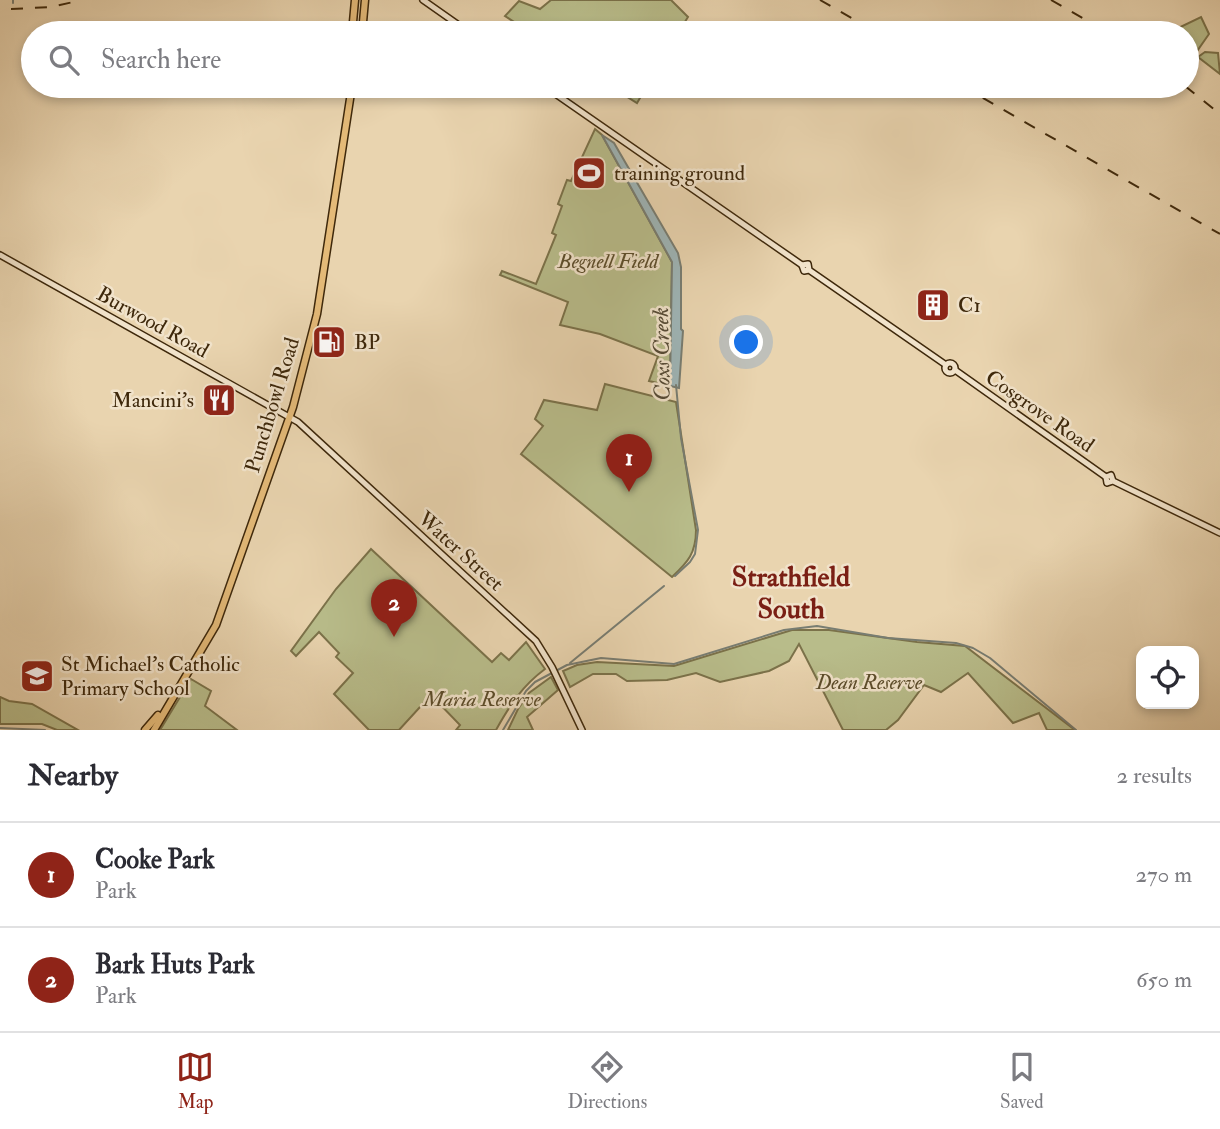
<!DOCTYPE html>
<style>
:root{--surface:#fff;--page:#f2f2f3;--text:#2b2b33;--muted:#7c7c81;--line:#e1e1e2;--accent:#8f2418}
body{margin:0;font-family:"IM FELL Double Pica",serif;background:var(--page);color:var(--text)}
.controls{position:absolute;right:21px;bottom:21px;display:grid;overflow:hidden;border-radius:14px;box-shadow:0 4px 10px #0003}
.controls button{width:63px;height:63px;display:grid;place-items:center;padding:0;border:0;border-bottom:2px solid var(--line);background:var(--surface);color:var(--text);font:35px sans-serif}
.you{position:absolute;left:747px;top:343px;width:24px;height:24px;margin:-18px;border:5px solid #fff;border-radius:50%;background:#1a73e8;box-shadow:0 0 0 10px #1a73e833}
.badge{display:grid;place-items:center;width:46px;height:46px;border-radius:50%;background:var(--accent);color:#fff;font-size:23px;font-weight:700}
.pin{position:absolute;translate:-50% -58px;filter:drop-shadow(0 2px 4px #0008)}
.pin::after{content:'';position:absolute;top:37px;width:24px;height:21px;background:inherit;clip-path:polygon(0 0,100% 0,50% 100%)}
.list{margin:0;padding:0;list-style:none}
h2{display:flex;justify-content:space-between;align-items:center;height:91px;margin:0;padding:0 28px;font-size:30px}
h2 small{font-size:23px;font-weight:400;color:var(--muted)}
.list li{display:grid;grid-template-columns:46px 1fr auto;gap:21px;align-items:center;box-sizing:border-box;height:105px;padding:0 28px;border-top:2px solid var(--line)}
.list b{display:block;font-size:26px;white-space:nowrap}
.list p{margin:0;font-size:23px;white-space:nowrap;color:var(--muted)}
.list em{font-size:23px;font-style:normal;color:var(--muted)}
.icon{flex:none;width:38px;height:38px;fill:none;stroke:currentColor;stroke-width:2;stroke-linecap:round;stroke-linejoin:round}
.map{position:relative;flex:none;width:1220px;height:730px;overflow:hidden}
.search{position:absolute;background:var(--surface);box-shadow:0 4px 10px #0003;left:21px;right:21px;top:21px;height:77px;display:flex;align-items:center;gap:18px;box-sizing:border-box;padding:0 24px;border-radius:38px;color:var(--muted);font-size:26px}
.sheet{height:301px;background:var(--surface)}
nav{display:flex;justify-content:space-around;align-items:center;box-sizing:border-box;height:98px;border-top:2px solid var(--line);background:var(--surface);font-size:19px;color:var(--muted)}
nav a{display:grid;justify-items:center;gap:4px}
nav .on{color:var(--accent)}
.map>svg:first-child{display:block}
.green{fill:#b8bc8a;stroke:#7b724a;stroke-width:2}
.water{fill:#9eb5b7;stroke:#787d72;stroke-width:2}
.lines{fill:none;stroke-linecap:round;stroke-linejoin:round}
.stream{stroke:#787d72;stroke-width:2}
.secondary-casing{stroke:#3e280b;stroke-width:8}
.primary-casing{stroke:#3e280b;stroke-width:9}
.secondary{stroke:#f1e3cb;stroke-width:5}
.primary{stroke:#e4ba78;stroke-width:6}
.rail{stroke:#3e280b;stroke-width:2;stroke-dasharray:12 12;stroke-linecap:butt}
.labels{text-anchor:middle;stroke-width:5;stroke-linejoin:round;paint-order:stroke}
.poi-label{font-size:21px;fill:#3e280b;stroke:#f1e3cb;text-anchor:start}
.park-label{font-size:21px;font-style:italic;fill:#5c4d2b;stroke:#f1e3cb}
.street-label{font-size:21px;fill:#3e280b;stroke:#f1e3cb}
.water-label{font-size:23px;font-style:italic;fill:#564b36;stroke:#f1e3cb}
.district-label{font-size:28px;font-weight:bold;fill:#7a1f14;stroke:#f1e3cb}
</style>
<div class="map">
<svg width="1220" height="730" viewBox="0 0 1220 730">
<rect width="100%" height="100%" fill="#e9d4af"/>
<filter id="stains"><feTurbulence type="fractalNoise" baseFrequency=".00286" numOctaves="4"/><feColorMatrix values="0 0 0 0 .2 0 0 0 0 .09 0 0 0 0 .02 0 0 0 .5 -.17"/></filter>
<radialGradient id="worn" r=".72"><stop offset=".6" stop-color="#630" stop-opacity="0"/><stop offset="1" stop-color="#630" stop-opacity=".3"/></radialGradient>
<g class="green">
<polygon points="551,0 671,0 688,17 678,33 531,33 505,16 519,1 540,9"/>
<polygon points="1201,17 1209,34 1195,54 1187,48 1187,33 1168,33"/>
<polygon points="1205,52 1218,53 1220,74 1198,57"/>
<polygon points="610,86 647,86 637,103"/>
<polygon points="595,129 602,135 672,262 670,386 649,381 658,356 600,334 560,325 568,302 500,275 502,271 536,284 556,235 552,233 562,206 558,204 567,180 571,181"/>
<path d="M605,384L676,402L696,530C696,553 688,562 672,577L521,454L543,426L535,419L544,400L597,410Z"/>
<path d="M371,549L492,662L501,653L509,660L526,642L545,669C522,686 510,705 496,730H456L460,725L431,695L399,730H369L334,694L353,673L336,657L339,653L319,632L296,656L291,651L336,589Z"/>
<polygon points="792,630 829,630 917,642 965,646 1075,730 1047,730 1039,713 1013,723 968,673 941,692 924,685 898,720 886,730 843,730 799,644 789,661 769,671 720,682 696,673 667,680 627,681 616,674 593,674 570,687 563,671 577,665 597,662 674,666"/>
<polygon points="551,677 558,690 527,717 533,730 508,730 518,709 529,693"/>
<polygon points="191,679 211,691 205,706 237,730 160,730"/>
<polygon points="0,697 9,701 32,704 78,730 57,730 42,724 0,724"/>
</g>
<polygon class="water" points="602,135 614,143 678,253 681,267 681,329 683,331 679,388 670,386 672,262"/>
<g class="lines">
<g class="stream">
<polyline points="13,0 13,3"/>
<polyline points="675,576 690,562 695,554 698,530 681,438 676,385"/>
<polyline points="570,663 664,586"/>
<polyline points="0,728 45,730"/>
<polyline points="503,730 526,691 535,682 567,665 601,658 674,664 784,630 817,626 888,638 956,643 973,648 990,658 1076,730"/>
</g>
<g class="secondary-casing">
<g id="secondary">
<polyline points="423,0 470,33"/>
<polyline points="544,86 802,265"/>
<polyline points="0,255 298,422 536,641 552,667 582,730"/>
<polyline points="809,270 804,271 802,265 808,264 809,270 946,365"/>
<circle cx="950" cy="368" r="5"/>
<polyline points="955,370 1106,477"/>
<polyline points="1113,481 1107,483 1106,477 1111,475 1113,481 1220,533"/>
</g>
</g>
<g class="primary-casing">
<g id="primary">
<polyline points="352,33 355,0"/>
<polyline points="362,33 365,0"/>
<polyline points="145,730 158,715"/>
<polyline points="154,730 216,625 293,407 317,314 352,86"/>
</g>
</g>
<use href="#secondary" class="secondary"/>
<use href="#primary" class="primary"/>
<g class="rail">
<polyline points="820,0 878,33"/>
<polyline points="1051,0 1109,33"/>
<polyline points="11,9 51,7 82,0"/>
<polyline points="962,86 1220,234"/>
<polyline points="1185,86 1220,114"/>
</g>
</g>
<defs>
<g id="stadium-square" transform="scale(1.75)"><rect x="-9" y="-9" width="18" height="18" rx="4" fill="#8f2418" stroke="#f1e3cb"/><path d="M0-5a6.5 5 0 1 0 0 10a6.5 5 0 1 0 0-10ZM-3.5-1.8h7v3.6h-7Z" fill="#fff"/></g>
<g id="building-square" transform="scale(1.75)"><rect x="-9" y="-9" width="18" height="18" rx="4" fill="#8f2418" stroke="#f1e3cb"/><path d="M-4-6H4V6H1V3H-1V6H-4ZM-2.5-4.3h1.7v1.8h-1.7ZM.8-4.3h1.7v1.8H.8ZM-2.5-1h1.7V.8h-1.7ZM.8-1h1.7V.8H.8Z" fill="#fff"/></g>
<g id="fuel-square" transform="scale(1.75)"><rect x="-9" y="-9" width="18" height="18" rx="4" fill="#8f2418" stroke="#f1e3cb"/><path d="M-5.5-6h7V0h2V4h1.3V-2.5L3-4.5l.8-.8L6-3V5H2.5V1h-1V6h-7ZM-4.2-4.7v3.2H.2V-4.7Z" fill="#fff"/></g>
<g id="restaurant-square" transform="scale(1.75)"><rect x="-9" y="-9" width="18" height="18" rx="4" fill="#8f2418" stroke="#f1e3cb"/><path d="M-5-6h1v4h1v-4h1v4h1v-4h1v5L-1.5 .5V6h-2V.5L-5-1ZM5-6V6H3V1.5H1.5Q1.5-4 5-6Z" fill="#fff"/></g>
<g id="school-square" transform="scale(1.75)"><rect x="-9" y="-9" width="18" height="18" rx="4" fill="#8f2418" stroke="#f1e3cb"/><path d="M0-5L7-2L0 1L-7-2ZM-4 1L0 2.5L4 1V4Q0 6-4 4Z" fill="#fff"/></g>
</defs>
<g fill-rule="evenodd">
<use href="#stadium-square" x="589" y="173"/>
<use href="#building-square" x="933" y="305"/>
<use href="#fuel-square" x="329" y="342"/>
<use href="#restaurant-square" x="219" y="400"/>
<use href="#school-square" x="37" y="676"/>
</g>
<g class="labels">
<g class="poi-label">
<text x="614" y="180">training ground</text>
<text x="958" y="312">C1</text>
<text x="354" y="349">BP</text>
<text x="194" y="407" text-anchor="end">Mancini's</text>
<text x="61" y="671">St Michael's Catholic<tspan x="61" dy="24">Primary School</tspan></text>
</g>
<g class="park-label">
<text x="608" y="268">Begnell Field</text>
<text x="869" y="689">Dean Reserve</text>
<text x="482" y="706">Maria Reserve</text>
</g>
<g class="street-label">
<text transform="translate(153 322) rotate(29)" y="7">Burwood Road</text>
<text transform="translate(272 405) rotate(-73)" y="7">Punchbowl Road</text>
<text transform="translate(1040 411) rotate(35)" y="7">Cosgrove Road</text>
<text transform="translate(461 551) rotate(42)" y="7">Water Street</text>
</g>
<g class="water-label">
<text transform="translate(661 354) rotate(-91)" y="8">Coxs Creek</text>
</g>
<g class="district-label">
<text x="791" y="586">Strathfield<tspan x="791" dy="32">South</tspan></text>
</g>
</g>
<rect width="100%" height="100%" filter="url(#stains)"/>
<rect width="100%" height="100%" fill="url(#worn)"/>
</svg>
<div class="controls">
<button><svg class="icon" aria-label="locate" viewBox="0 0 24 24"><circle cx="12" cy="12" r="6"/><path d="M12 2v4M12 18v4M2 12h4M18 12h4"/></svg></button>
</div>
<div class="you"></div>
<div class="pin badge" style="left:629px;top:492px">1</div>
<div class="pin badge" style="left:394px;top:637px">2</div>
<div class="search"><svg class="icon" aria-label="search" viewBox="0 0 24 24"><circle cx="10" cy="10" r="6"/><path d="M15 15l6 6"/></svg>Search here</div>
</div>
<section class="sheet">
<h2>Nearby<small>2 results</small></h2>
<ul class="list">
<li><span class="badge">1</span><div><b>Cooke Park</b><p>Park</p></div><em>270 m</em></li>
<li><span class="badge">2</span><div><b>Bark Huts Park</b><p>Park</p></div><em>650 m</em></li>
</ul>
</section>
<nav>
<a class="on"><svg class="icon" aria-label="map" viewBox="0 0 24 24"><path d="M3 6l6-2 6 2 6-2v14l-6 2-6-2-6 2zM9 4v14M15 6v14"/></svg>Map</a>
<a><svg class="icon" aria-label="directions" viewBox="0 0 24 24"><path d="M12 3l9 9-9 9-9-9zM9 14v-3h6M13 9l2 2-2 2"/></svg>Directions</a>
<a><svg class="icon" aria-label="saved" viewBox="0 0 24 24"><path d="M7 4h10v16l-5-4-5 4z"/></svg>Saved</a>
</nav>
